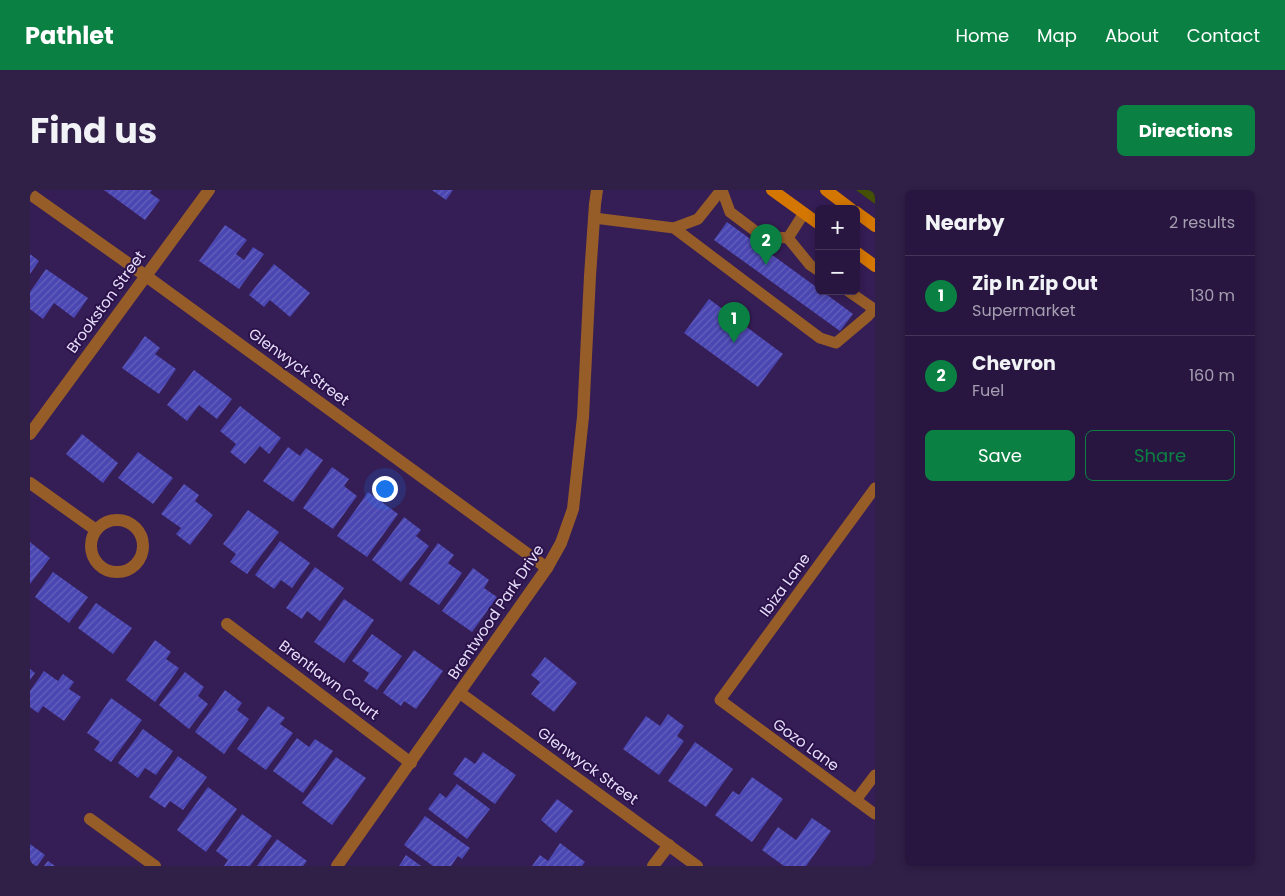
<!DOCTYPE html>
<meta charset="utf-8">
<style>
:root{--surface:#281640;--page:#301f47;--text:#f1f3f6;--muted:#a59fb1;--line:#443559;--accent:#0b8043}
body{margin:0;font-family:Poppins,sans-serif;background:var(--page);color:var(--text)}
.controls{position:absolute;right:15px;top:15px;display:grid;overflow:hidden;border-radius:8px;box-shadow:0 2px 8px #0003}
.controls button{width:45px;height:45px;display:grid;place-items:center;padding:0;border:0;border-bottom:1px solid var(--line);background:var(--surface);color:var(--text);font:25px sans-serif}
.you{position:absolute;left:354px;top:298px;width:18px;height:18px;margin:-12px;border:4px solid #fff;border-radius:50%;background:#1a73e8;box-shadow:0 0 0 8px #1a73e833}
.badge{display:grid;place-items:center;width:32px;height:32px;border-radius:50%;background:var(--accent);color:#fff;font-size:16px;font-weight:700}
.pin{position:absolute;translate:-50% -41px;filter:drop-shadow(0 1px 2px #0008)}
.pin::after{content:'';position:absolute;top:26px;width:18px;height:15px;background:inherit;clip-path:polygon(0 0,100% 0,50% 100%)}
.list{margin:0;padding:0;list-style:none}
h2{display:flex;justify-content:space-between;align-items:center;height:65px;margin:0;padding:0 20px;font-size:21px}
h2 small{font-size:16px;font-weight:400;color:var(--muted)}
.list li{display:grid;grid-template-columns:32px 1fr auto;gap:15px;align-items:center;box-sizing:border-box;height:80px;padding:0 20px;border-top:1px solid var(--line)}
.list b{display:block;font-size:19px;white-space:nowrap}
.list p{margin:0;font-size:16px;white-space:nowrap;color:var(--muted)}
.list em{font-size:16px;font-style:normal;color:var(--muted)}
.actions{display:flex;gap:10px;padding:15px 20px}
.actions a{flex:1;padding:11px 0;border:1px solid var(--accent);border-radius:8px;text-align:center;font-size:18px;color:var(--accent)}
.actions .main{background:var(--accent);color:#fff}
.map{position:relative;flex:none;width:845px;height:676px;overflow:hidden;border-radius:8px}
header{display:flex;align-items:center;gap:30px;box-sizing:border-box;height:70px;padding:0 25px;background:var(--accent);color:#fff}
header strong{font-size:24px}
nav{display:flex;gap:28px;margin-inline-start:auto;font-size:18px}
.intro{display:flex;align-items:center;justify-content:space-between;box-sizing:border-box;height:120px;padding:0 30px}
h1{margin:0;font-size:35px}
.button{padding:12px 22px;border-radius:8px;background:var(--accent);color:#fff;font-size:18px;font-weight:700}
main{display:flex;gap:30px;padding:0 30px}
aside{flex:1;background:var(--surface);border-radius:8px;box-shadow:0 2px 8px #0003}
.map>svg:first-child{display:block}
.green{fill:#435005}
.building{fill:url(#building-hatch)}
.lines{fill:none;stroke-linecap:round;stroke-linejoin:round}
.service{stroke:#975d28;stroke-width:11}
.minor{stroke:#975d28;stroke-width:12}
.secondary{stroke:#d37602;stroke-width:12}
.labels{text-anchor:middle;stroke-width:4;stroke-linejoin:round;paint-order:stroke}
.street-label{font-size:15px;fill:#e6defa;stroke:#2b124a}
</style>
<header>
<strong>Pathlet</strong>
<nav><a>Home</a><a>Map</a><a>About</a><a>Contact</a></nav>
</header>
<div class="intro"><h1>Find us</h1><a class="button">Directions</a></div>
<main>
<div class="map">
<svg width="845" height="676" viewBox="0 0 845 676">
<defs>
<pattern id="building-hatch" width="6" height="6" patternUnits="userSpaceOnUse" patternTransform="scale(1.25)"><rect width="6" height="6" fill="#4b47b2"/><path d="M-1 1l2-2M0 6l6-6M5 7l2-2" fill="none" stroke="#6561bd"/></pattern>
</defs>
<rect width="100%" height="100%" fill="#351d55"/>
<polygon class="green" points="826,0 845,0 845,14"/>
<g class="building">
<polygon points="74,0 122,0 120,3 130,10 115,30"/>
<polygon points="402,0 423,0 416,10"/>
<polygon points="697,32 789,99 789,101 792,101 823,124 810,141 684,50"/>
<polygon points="195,35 217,50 206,64 214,70 223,57 234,64 209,99 169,71"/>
<polygon points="0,64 9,71 0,84"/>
<polygon points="244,74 280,103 260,127 240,110 234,117 219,105"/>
<polygon points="16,79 58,108 44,128 24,113 13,129 0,119 0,102"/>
<polygon points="679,109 753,164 728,197 654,143"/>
<polygon points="115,146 130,158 125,164 146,179 129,204 92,178"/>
<polygon points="164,180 202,209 187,229 169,215 157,231 137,215"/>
<polygon points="210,216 251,248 239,264 230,256 215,274 200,262 206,254 190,241"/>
<polygon points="52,244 88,273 73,293 36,264"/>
<polygon points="258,257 270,266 276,258 293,270 263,312 233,291"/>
<polygon points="108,262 143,288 123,314 88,288"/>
<polygon points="302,277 319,289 314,296 327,306 303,339 273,318"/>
<polygon points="154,294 169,305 165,311 183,325 160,355 146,344 151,338 131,324"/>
<polygon points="338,302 368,324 337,367 307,346"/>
<polygon points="218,320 249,342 217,384 200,372 206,364 193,354"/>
<polygon points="374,327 391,340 386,346 399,356 371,392 342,370"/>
<polygon points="250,351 280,373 262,398 251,390 244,399 225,385"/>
<polygon points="0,352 20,368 0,394"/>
<polygon points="408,353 424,365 418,373 432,383 409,415 379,394"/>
<polygon points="285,377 314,398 290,431 277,421 272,429 256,418"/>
<polygon points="443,378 459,390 454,398 467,407 442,442 412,421"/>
<polygon points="23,382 58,407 39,433 5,407"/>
<polygon points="314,409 344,430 314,473 284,452"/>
<polygon points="66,413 102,438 83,464 48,438"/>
<polygon points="342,444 372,466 347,500 334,491 339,483 322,471"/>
<polygon points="125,450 141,462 136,469 149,478 125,512 96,490"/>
<polygon points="384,460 413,481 386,519 374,511 371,516 353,503"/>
<polygon points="515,467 547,493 524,522 501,504 510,492 501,485"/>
<polygon points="0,479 5,483 0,490"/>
<polygon points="14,481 28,491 33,484 44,492 39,499 51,507 34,531 13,516 8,523 0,517 0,501"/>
<polygon points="155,482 174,497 168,506 178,514 159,539 129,515"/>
<polygon points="195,500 212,513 207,520 219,529 194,564 165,542"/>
<polygon points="81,508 112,530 81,572 64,560 70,552 57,543"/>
<polygon points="238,516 255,528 250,534 263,543 236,580 207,559"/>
<polygon points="638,524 654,536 647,546 654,551 629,585 593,559 616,526 630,536"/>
<polygon points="113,539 143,561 126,585 115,578 108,588 88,573"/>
<polygon points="267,548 279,557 285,549 303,561 273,603 243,581"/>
<polygon points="665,552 703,579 676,617 638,591"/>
<polygon points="453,562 486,585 465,614 423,584 435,567 445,574"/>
<polygon points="148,566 177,587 153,620 140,611 135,618 119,607"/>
<polygon points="306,567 336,588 302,635 272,613"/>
<polygon points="722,587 753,609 722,652 685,625 703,601 709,605"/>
<polygon points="427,594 460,619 437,649 398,619 410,603 416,608"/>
<polygon points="178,597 207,619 176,662 147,640"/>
<polygon points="527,609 543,621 526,643 511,630"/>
<polygon points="212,624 242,646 220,676 194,676 198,670 186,661"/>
<polygon points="395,626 440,658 432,669 428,666 421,676 403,676 374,655"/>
<polygon points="782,628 801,641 776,676 754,676 732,660 748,637 766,650"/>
<polygon points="247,649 277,671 273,676 227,676"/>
<polygon points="530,653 555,672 552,676 502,676 510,665 518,671"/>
<polygon points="0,654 15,665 7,676 0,676"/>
<polygon points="376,665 391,676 369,676"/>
<polygon points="18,671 25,676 14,676"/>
</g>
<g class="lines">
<g class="service">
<polyline points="692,0 700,22 732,46 758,48 774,23"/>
<polyline points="564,28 644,38 790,148 806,153 838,126 844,119 818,101"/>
<polyline points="644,38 668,29 691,0"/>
<polyline points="758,48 780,75 789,81"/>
<polyline points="845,298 690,510 845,624"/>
<polyline points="826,610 845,585"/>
</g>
<g class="minor">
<polyline points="0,4 116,86 517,378"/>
<polyline points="0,244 179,0"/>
<polyline points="0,293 66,340"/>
<circle cx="87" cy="356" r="26"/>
<polyline points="197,434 381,573"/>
<polyline points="430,503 667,676"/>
<polyline points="60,629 125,676"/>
<polyline points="307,676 517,378 531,353 543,319 553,227 560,86 565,14 567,0"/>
<polyline points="623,676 639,655"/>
</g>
<g class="secondary">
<polyline points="742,0 789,34"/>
<polyline points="796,0 821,19"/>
<polyline points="826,22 845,36"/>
<polyline points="826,62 845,76"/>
</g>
</g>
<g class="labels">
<g class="street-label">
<text transform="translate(76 112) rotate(-54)" y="5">Brookston Street</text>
<text transform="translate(269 177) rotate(36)" y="5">Glenwyck Street</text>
<text transform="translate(755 395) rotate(-54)" y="5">Ibiza Lane</text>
<text transform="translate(466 422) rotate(-56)" y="5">Brentwood Park Drive</text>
<text transform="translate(299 490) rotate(37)" y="5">Brentlawn Court</text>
<text transform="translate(776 555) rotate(36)" y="5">Gozo Lane</text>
<text transform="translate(558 576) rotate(36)" y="5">Glenwyck Street</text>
</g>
</g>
</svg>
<div class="controls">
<button>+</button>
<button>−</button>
</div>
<div class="you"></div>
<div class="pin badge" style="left:704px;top:153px">1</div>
<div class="pin badge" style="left:736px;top:75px">2</div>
</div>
<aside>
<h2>Nearby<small>2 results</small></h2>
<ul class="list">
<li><span class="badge">1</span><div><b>Zip In Zip Out</b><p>Supermarket</p></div><em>130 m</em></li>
<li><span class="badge">2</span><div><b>Chevron</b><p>Fuel</p></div><em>160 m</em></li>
</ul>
<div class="actions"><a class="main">Save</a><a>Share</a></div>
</aside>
</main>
